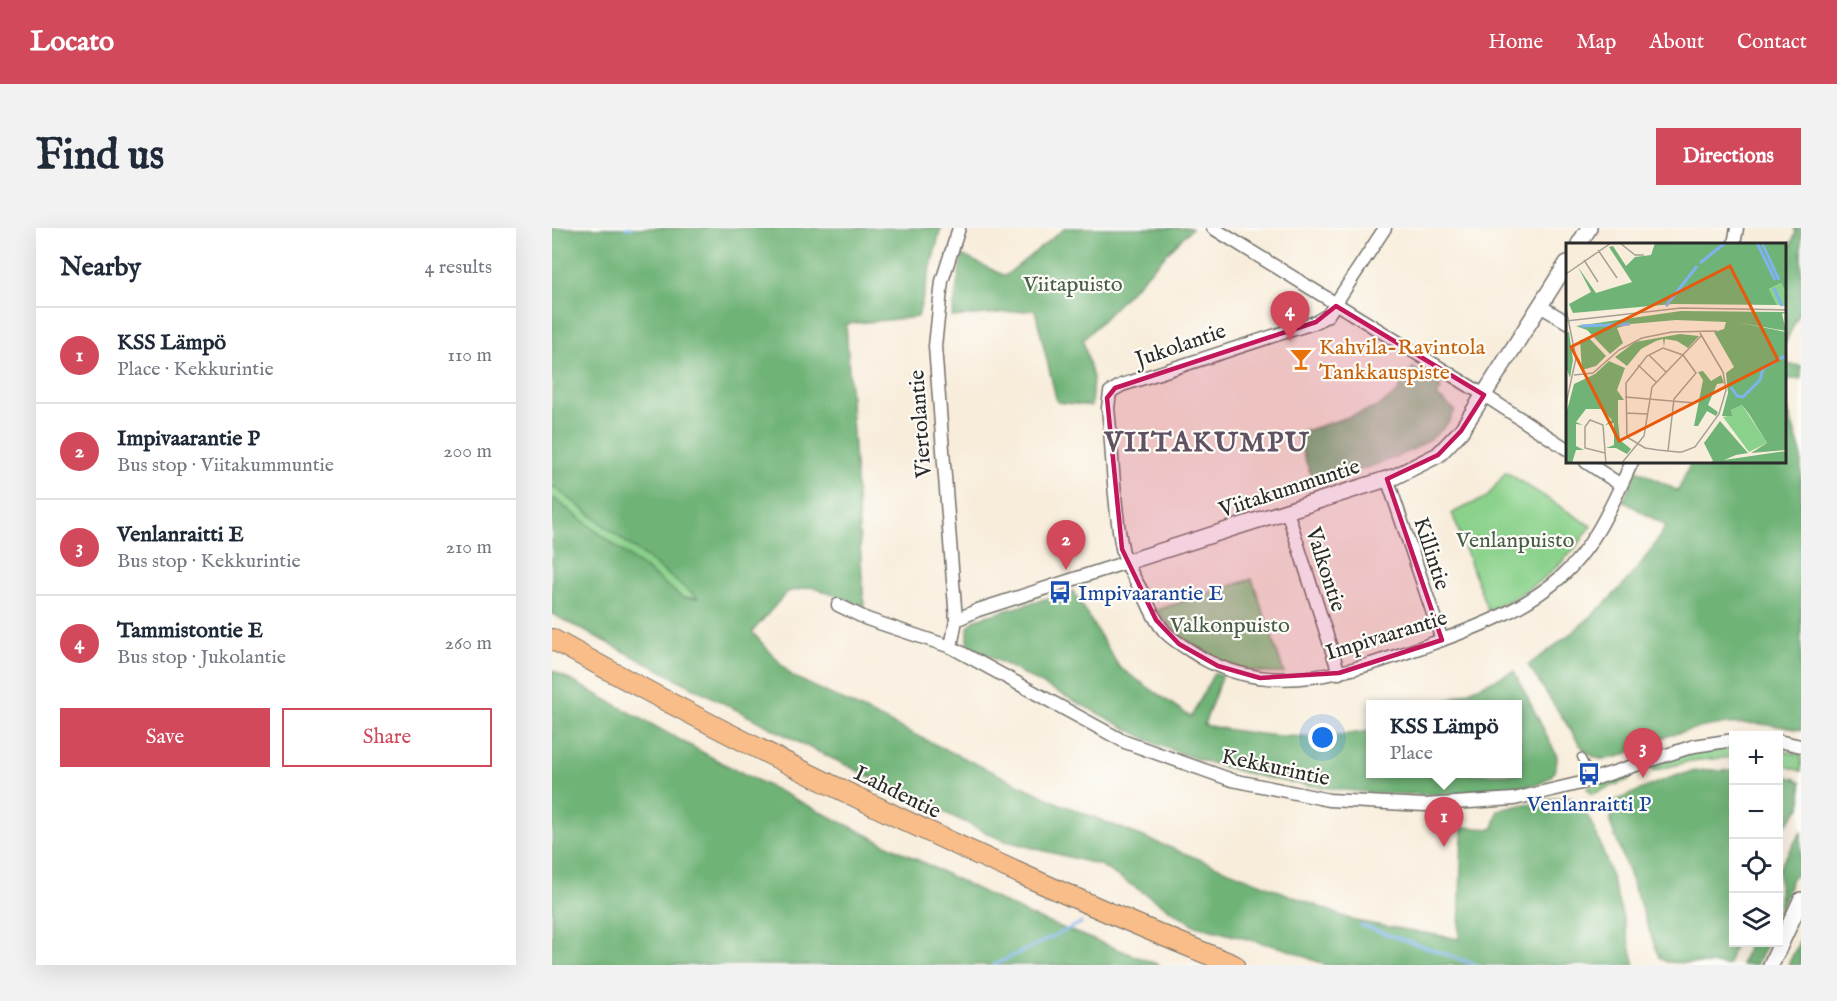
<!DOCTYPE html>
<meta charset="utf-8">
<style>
:root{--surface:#fff;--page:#f2f2f3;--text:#1f2937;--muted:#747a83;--line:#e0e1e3;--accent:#d1495b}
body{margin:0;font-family:"IM FELL English",serif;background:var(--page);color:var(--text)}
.controls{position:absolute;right:18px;bottom:18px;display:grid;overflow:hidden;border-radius:0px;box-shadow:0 6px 24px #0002}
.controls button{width:54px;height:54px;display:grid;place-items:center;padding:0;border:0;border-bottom:2px solid var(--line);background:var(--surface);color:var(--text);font:30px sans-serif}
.you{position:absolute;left:771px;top:510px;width:21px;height:21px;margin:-15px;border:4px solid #fff;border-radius:50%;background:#1a73e8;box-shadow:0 0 0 9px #1a73e833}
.badge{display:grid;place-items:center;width:39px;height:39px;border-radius:50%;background:var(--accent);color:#fff;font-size:20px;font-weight:700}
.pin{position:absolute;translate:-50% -50px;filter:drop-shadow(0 2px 3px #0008)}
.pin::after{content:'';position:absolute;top:32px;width:21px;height:18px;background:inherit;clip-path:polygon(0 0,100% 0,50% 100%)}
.popup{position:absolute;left:814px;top:472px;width:156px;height:78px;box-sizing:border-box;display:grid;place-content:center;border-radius:0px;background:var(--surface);filter:drop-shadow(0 2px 4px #0005);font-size:20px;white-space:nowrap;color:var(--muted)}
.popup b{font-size:22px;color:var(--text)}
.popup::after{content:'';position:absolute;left:50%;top:100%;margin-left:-12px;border:12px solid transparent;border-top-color:var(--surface)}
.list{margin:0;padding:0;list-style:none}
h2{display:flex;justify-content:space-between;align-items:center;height:78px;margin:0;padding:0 24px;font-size:26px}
h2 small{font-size:20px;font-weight:400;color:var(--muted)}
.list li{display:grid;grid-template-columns:39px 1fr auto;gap:18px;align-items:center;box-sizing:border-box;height:96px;padding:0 24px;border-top:2px solid var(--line)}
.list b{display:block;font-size:22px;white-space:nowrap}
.list p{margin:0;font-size:20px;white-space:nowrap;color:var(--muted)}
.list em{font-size:20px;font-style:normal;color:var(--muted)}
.actions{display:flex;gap:12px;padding:18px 24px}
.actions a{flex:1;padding:14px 0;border:2px solid var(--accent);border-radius:0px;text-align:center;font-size:21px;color:var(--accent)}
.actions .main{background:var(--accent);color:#fff}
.icon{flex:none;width:33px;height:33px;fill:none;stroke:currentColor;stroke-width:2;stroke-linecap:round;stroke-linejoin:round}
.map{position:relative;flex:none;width:1249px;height:737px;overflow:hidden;border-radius:0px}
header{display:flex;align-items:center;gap:36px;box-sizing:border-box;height:84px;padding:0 30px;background:var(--accent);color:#fff}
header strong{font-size:28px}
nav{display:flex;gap:33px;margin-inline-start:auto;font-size:21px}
.intro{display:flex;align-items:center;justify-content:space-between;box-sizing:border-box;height:144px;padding:0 36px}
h1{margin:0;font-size:42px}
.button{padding:15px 27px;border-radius:0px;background:var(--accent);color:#fff;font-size:21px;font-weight:700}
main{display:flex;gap:36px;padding:0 36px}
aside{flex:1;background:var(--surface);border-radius:0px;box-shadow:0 6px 24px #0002}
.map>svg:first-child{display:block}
.green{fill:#8ad18b;stroke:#5a7e5b;stroke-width:1.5}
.forest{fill:#6fb377;stroke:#4d6f51;stroke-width:1.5}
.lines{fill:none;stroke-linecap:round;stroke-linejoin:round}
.stream{stroke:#7fb3ed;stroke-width:3}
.service-casing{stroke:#736f69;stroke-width:9}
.minor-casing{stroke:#736f69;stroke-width:15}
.tertiary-casing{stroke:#736f69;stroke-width:18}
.trunk-casing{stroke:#736f69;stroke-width:22}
.service{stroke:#fff;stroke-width:6}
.minor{stroke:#fff;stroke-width:12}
.tertiary{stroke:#fff;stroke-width:15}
.trunk{stroke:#f8bd88;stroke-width:20}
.marked{fill:#c2185b;fill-opacity:0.2;stroke:#c2185b;stroke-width:4.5;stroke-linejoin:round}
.labels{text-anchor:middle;stroke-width:4.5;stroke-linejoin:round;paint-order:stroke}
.park-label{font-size:22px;fill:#485d48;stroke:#fdfcf7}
.street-label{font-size:22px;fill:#2b2b2b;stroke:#fdfcf7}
.food-label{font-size:22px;fill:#c56008;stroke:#fdfcf7;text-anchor:start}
.transit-label{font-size:22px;fill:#164399;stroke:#fdfcf7;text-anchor:start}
.district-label{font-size:28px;font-weight:bold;letter-spacing:1.5px;fill:#605263;stroke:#fdfcf7}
.inset-river{fill:none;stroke:#7fb3ed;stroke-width:3}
.inset-road{fill:none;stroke:#a69f95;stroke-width:1.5}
.view{fill:#e8590c;fill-opacity:0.15;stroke:#e8590c;stroke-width:3}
.inset-edge{fill:none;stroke:#2b2b2b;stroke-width:3}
</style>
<header>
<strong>Locato</strong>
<nav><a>Home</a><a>Map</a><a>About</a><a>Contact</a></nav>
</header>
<div class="intro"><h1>Find us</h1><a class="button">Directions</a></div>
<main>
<aside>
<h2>Nearby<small>4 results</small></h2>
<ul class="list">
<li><span class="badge">1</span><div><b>KSS Lämpö</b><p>Place · Kekkurintie</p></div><em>110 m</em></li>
<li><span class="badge">2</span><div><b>Impivaarantie P</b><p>Bus stop · Viitakummuntie</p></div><em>200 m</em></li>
<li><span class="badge">3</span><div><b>Venlanraitti E</b><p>Bus stop · Kekkurintie</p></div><em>210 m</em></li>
<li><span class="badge">4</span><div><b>Tammistontie E</b><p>Bus stop · Jukolantie</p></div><em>260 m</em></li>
</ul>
<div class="actions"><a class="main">Save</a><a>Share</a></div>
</aside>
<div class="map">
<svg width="1249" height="737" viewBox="0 0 1249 737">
<rect width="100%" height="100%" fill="#fdfcf7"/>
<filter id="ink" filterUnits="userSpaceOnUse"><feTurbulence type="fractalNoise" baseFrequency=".0167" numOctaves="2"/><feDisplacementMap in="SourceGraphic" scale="12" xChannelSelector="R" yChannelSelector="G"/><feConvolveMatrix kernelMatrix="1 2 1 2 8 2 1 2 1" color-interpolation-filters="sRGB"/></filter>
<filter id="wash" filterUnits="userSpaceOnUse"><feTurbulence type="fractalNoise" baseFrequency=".008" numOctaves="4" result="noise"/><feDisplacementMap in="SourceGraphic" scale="24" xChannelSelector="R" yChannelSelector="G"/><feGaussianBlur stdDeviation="1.35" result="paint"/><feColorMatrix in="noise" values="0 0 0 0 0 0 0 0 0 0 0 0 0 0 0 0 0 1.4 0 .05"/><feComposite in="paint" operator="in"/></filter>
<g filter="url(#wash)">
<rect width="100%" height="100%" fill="#f8eddb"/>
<g class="green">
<path d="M954,244L1039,298C1014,338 979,363 936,383L900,285L935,269Z"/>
<polygon points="0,257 147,370 131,370 0,269"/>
<path d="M700,351L732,445C684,448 633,421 605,382Z"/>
<path d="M1181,519V529L1138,533L1101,543L1100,541C1123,525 1154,520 1181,519Z"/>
<polygon points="1227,522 1249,527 1249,543 1227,536"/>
<polygon points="1078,549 1078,551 1040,566 1035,560"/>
</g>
<g class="forest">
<path d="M0,0H389L366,89L294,96L312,378L259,359L235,364L200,404L240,448L506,575L803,693L907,711L910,599L941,601L946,582C961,579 1006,568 1018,570C1046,575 1075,708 1083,737H774L734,721L644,698L548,637L450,612L248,515L0,386V269L131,370H146L0,257Z"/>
<polygon points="513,0 640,0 531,112 541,150 539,178 505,174 483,82 400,89 410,27 453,48"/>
<polygon points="1242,0 1249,0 1249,81 1233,116 1233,31 1244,4"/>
<polygon points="1232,136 1249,138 1249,151 1233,151"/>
<path d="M861,139L887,157L889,161L885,168L903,182C887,225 802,243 762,256L744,206L823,180L844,166Z"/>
<path d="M1233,172L1249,225V502C1197,491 1155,494 1104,512C1088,518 1069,531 1053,531C1043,532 1036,525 1029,518L976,437C1032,399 1080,357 1114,298L1071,273L1085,242L1126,263L1139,234H1232Z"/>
<path d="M521,363L567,439L639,489L662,445L670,448L652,497C712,509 758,513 818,503V546H966V476H888L962,443L1005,528C1005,543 1001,549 987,556C862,579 724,563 606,517L416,417V399L424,391Z"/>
<polygon points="0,442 170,535 477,687 607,737 0,737"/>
<path d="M1181,541L1183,715L1176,737L1114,734L1107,729L1058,594L1063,573C1091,561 1123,544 1154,542C1166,541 1169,545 1181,541Z"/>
<polygon points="1227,548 1242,550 1249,554 1249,578 1227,605"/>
<polygon points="1249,604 1248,644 1240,650 1227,686 1227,640"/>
<polygon points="1249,710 1249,737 1236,737"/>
<polygon points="1197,715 1215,715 1204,737 1189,737"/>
</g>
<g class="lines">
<g class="stream">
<polyline points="74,0 79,0"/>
<polyline points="808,697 925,737"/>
<polyline points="442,737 529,695"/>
</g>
</g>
</g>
<g filter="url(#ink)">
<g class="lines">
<g class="service-casing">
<polyline id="service" points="1029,529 1040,551"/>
</g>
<g class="minor-casing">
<g id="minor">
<polyline points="661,0 932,167 1015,221"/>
<path d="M833,0L776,87L764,94L570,157L558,164L556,180C561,225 561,276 570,320C573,337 585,354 593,369C598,381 604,394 613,404C624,415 638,422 650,430C722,471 801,443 873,418C921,401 970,383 1009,349C1043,319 1061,274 1080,234"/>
<polyline points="1182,16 1185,0"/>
<polyline points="988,78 1015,94"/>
<polyline points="1034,234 1069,257"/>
<polyline points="835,250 890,412"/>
<polyline points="735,283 787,445"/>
<polyline points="286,377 315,391 399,419 573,514 680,552 777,572 873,577 962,571 1029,555 1142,518 1182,512"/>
<polyline points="404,392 426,382 575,334"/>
<polyline points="399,419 404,392 383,118 390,53 407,0"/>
<polyline points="1226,513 1249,518"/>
</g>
</g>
<g class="tertiary-casing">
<g id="tertiary">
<polyline points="1027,16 1037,0"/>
<polyline points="575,334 844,248 886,227 909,203 1015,35"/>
<polyline points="1219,737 1249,672"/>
</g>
</g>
<g class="trunk-casing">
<path id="trunk" d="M0,411C221,534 448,642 682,737"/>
</g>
<use href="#service" class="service"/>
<use href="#minor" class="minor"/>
<use href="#tertiary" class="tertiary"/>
<use href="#trunk" class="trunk"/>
</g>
</g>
<path class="marked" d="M784,78L932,167L909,203L886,227L835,251L890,412L787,445L708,450L666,438L627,416L604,392L570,321L555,170L563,160L764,94Z"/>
<defs>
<g id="bar-bare" transform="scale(1.8)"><path d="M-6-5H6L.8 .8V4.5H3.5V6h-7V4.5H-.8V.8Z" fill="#e8710a" stroke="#fdfcf7" stroke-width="2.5" paint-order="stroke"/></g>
<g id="bus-bare" transform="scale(1.8)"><path d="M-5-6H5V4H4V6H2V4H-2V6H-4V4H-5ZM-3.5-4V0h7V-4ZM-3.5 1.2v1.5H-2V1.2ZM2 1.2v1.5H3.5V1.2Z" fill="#1a4fb4" stroke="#fdfcf7" stroke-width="2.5" paint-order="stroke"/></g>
</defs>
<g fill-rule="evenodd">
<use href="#bar-bare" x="749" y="131"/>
<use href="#bus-bare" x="508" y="364"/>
<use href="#bus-bare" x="1037" y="546"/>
</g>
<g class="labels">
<g class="park-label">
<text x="521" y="63">Viitapuisto</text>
<text x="963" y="319">Venlanpuisto</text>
<text x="678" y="404">Valkonpuisto</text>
</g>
<g class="street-label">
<text transform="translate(628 116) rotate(-19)" y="8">Jukolantie</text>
<text transform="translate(367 196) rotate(-94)" y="8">Viertolantie</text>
<text transform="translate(737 259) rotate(-18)" y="8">Viitakummuntie</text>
<text transform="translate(881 325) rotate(72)" y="8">Killintie</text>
<text transform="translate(775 341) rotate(72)" y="8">Valkontie</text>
<text transform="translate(834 406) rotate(-17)" y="8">Impivaarantie</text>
<text transform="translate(724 538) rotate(12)" y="8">Kekkurintie</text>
<text transform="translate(346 563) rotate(26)" y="8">Lahdentie</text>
</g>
<g class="food-label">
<text x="767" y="126">Kahvila-Ravintola<tspan x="767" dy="25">Tankkauspiste</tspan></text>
</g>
<g class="transit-label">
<text x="526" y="372">Impivaarantie E</text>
<text x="1037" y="583" text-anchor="middle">Venlanraitti P</text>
</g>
<g class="district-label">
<text x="655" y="223">VIITAKUMPU</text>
</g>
</g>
<g transform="translate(1014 15)">
<rect width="220" height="220" fill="#f8eddb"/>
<path d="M215,40L220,50V63L211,62L203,46ZM176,162L201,200L183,209L157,174L167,172L165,167Z" fill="#8ad18b"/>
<path d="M89,0H220V50L215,40L203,46L211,62L107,61L7,70L3,61L25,49L12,24L30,50L66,39L43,4L47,3L60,23L69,14L85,12ZM115,68L220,69L216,71L220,88L170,79L220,89V207L185,210L201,200L183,171L176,162L165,167L167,173H156L162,150L160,130L168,124L148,89L158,86L160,79L110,77L65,81L51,85L57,100L44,111L21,87L10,83ZM3,89L7,117L4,135L0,124V90ZM114,91L133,93L122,105L111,98L99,96L98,104L97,96L90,98L75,106L61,123L49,114L69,99ZM24,96L40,113L30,123L16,127L14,97ZM43,118L59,125L51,147L58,157H52V179L54,197L65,206L61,211L50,205H40L48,202V180L39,182L46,177L35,166H20L10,179L17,182L10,181V203L18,207H10L6,220L0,221V171L8,141L29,131ZM137,128L145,138L155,132L158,140L151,141L142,162L152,169L150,173L141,168L132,183H128L137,137L132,129ZM154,178L182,210L170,212L158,217L220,208V220H143L147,218L138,200Z" fill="#6fb377"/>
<path class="inset-river" d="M191,0L209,37M196,0L213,37M134,20L159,0M208,45L216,63M100,63L131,23M15,83L64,81M165,144L171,153L177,154L194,137L197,126L217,114L221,116"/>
<path class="inset-road" d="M54,0L69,12H78M32,7L51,35M18,17L32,39M0,31L45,0M0,66L10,115L0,161M0,78L115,65L221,67M83,112L100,129M72,122L90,139M8,132L27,130L53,107L76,95L106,89L151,88M59,154L129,160M60,170L81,171M102,208L108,156L130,130L117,112L97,105L81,113L60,140L61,194L79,205L92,207L112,209H116L129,204L153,171L160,147L157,129L134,90M39,210L19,205V184L24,177L37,182L40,221M55,221L78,193L86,144L135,93"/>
<path class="view" d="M164,23L212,117L53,198L5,104Z"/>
<rect width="220" height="220" class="inset-edge"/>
</g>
</svg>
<div class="controls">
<button>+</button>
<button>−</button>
<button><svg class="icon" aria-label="locate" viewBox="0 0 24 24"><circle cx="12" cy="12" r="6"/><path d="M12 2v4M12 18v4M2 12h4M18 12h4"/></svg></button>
<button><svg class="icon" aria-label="layers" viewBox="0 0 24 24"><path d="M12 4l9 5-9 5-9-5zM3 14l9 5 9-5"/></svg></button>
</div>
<div class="you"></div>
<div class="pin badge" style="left:892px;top:619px">1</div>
<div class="popup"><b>KSS Lämpö</b>Place</div>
<div class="pin badge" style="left:514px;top:342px">2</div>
<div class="pin badge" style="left:1091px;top:550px">3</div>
<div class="pin badge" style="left:738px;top:113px">4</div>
</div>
</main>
